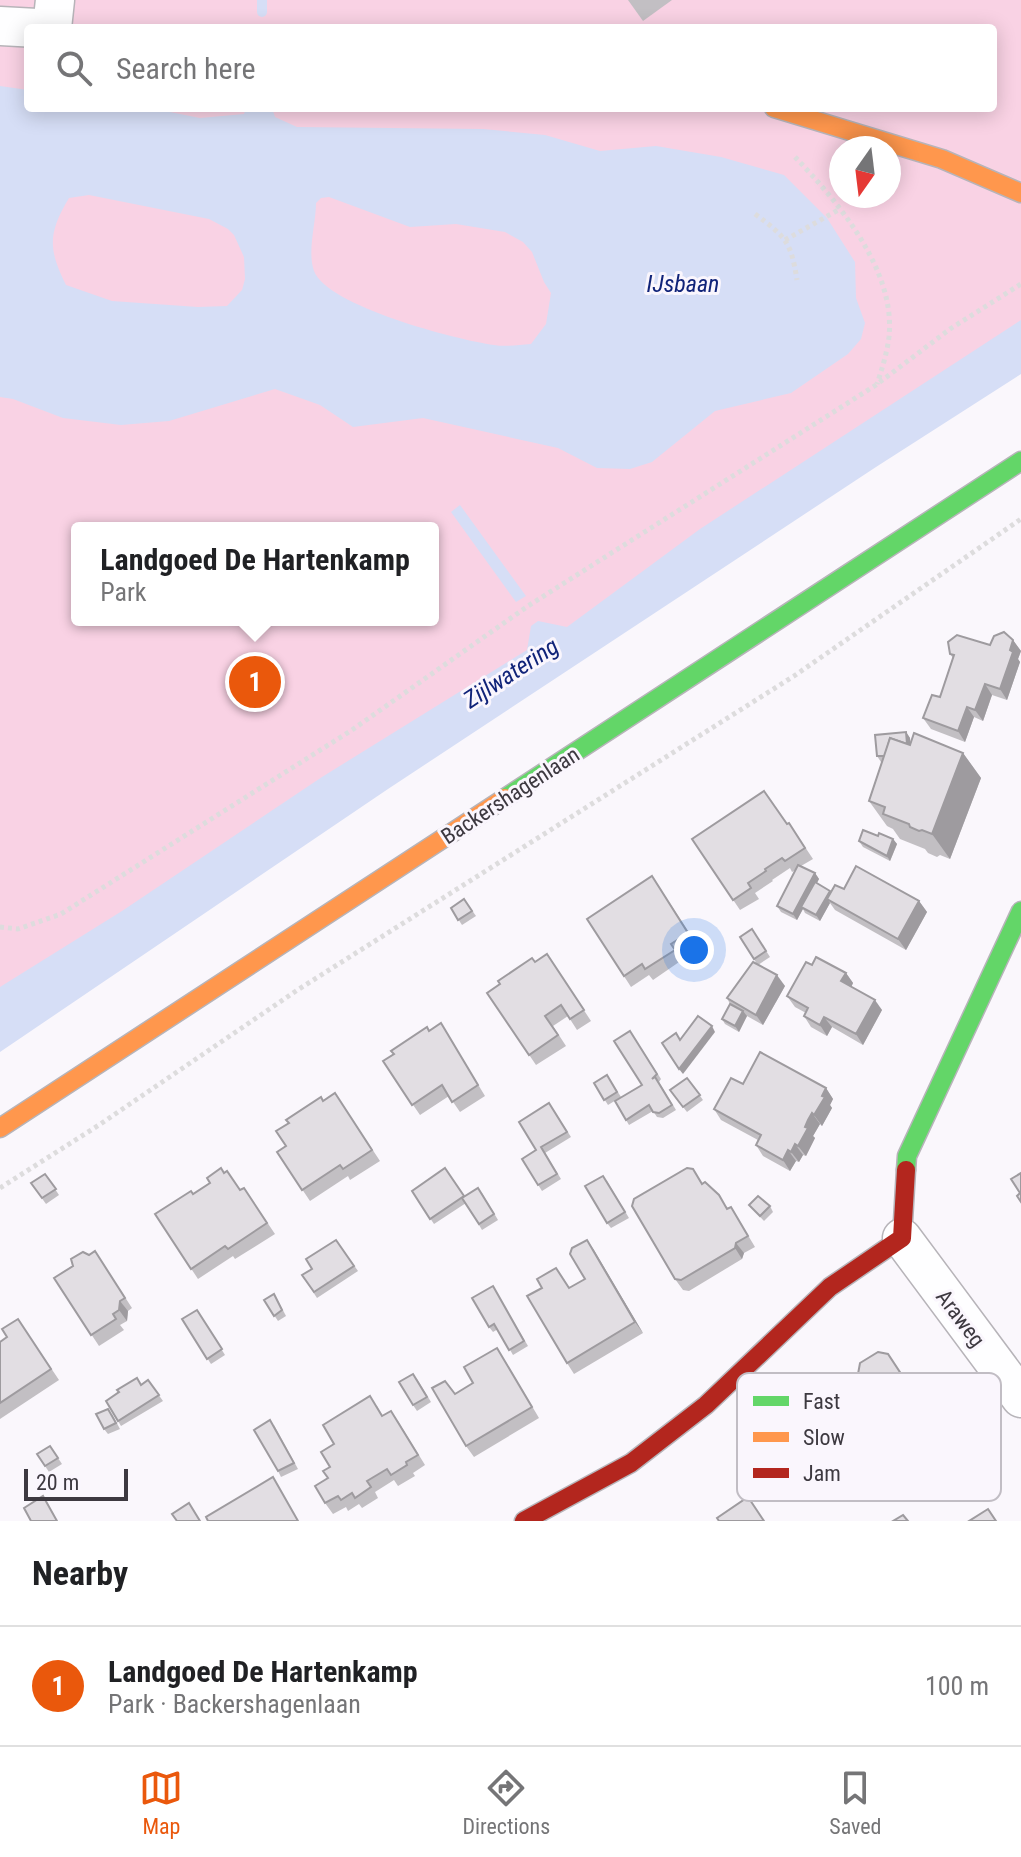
<!DOCTYPE html>
<meta charset="utf-8">
<style>
:root{--surface:#fff;--page:#f2f2f2;--text:#202124;--muted:#757577;--line:#e0e0e0;--accent:#ea580c}
body{margin:0;font-family:"Roboto Condensed",sans-serif;background:var(--page);color:var(--text)}
.compass{position:absolute;left:829px;top:136px;width:72px;height:72px;border-radius:50%;background:var(--surface);box-shadow:0 4px 20px #0003;rotate:194deg}
.scale{position:absolute;left:24px;bottom:20px;width:104px;box-sizing:border-box;padding-left:8px;border:4px solid #3d3940;border-top:0;font-size:22px;line-height:28px;white-space:nowrap;color:#3d3940;-webkit-text-stroke:6px #faf6fd;paint-order:stroke}
.you{position:absolute;left:694px;top:950px;width:28px;height:28px;margin:-20px;border:6px solid #fff;border-radius:50%;background:#1a73e8;box-shadow:0 0 0 12px #1a73e833}
.badge{display:grid;place-items:center;width:52px;height:52px;border-radius:50%;background:var(--accent);color:#fff;font-size:26px;font-weight:700}
.pin{position:absolute;translate:-50% -50%;border:4px solid #fff;box-shadow:0 2px 8px #0006}
.popup{position:absolute;left:71px;top:522px;width:368px;height:104px;box-sizing:border-box;display:grid;place-content:center;border-radius:8px;background:var(--surface);filter:drop-shadow(0 2px 6px #0005);font-size:26px;white-space:nowrap;color:var(--muted)}
.popup b{font-size:30px;color:var(--text)}
.popup::after{content:'';position:absolute;left:50%;top:100%;margin-left:-16px;border:16px solid transparent;border-top-color:var(--surface)}
.list{margin:0;padding:0;list-style:none}
h2{display:flex;justify-content:space-between;align-items:center;height:104px;margin:0;padding:0 32px;font-size:34px}
h2 small{font-size:26px;font-weight:400;color:var(--muted)}
.list li{display:grid;grid-template-columns:52px 1fr auto;gap:24px;align-items:center;box-sizing:border-box;height:120px;padding:0 32px;border-top:2px solid var(--line)}
.list b{display:block;font-size:30px;white-space:nowrap}
.list p{margin:0;font-size:26px;white-space:nowrap;color:var(--muted)}
.list em{font-size:26px;font-style:normal;color:var(--muted)}
.icon{flex:none;width:44px;height:44px;fill:none;stroke:currentColor;stroke-width:2;stroke-linecap:round;stroke-linejoin:round}
.map{position:relative;flex:none;width:1021px;height:1521px;overflow:hidden}
.search{position:absolute;background:var(--surface);box-shadow:0 4px 20px #0003;left:24px;right:24px;top:24px;height:88px;display:flex;align-items:center;gap:20px;box-sizing:border-box;padding:0 28px;border-radius:8px;color:var(--muted);font-size:30px}
.sheet{height:224px;background:var(--surface)}
nav{display:flex;justify-content:space-around;align-items:center;box-sizing:border-box;height:112px;border-top:2px solid var(--line);background:var(--surface);font-size:22px;color:var(--muted)}
nav a{display:grid;justify-items:center;gap:4px}
nav .on{color:var(--accent)}
.map>svg:first-child{display:block}
.green{fill:#f9d2e4;fill-rule:evenodd}
.water{fill:#d6def6;fill-rule:evenodd}
.lines{fill:none;stroke-linecap:round;stroke-linejoin:round}
.stream{stroke:#d6def6;stroke-width:10}
.street-casing{stroke:#b7b4b9;stroke-width:41}
.fast-casing{stroke:#b7b4b9;stroke-width:21}
.slow-casing{stroke:#b7b4b9;stroke-width:21}
.jam-casing{stroke:#b7b4b9;stroke-width:21}
.path{stroke:#dddcdd;stroke-width:5;stroke-dasharray:4 4;stroke-linecap:butt}
.street{stroke:#fefeff;stroke-width:38}
.fast{stroke:#63d668;stroke-width:18}
.slow{stroke:#ff974d;stroke-width:18}
.jam{stroke:#b3261e;stroke-width:18}
.wall{fill:#c2bfc3}
.shaded-wall{fill:#9e9b9f}
.building{fill:#e2dee3;stroke:#9e9b9f;stroke-width:2}
.labels{text-anchor:middle;stroke-width:6;stroke-linejoin:round;paint-order:stroke}
.street-label{font-size:22px;fill:#3d3940;stroke:#faf6fd}
.water-label{font-size:24px;font-style:italic;fill:#102379;stroke:#faf6fd}
.key{fill:#faf6fd;stroke:#c1bdc4;stroke-width:2}
.key-label{font-size:22px;fill:#3d3940}
</style>
<div class="map">
<svg width="1021" height="1521" viewBox="0 0 1021 1521">
<rect width="100%" height="100%" fill="#faf7fc"/>
<path class="green" d="M0,0H1021V340L0,1025ZM28,28H993V108H28ZM841,148H889V196H841ZM77,528H433V620H77Z"/>
<g class="water">
<path d="M0,86L28,90V108H150L200,118L244,114L246,108H272L275,117L297,127L483,129L545,135L600,151L656,146L721,157L784,175L827,218L855,262L856,298L865,323L861,339L848,354L791,393L715,411L652,462L630,469L597,468L558,448L423,418L353,427L320,405L275,389L169,421L121,425L63,418L13,399L0,397ZM89,195L209,219L228,229L234,235L244,257L245,279L242,290L227,306L198,307L112,301L66,285C48,249 48,233 69,198ZM329,197L410,227L456,224L505,232L523,242L532,252L544,282L551,293L546,324L531,344C519,345 505,347 494,345C457,340 327,306 314,271C307,251 316,223 316,203L321,198Z"/>
<polygon points="1021,320 1021,374 876,467 388,789 0,1052 0,987 122,911 322,777 527,650 531,626 538,621 567,627 700,529"/>
<polygon points="460,505 526,596 516,602 451,512"/>
</g>
<g class="lines">
<polyline class="stream" points="262,12 262,0"/>
<g class="street-casing">
<g id="street">
<polyline points="0,26 37,28"/>
<polyline points="52,28 55,0"/>
<polyline points="902,1238 1021,1398"/>
</g>
</g>
<g class="fast-casing">
<g id="fast">
<polyline points="505,798 1021,461"/>
<polyline points="906,1170 907,1156 1021,911"/>
</g>
</g>
<g class="slow-casing">
<g id="slow">
<polyline points="774,108 942,159 1021,193"/>
<polyline points="0,1128 505,798"/>
</g>
</g>
<g class="jam-casing">
<polyline id="jam" points="524,1521 631,1463 706,1405 830,1287 902,1238 906,1170"/>
</g>
<g class="path">
<path d="M795,157C838,202 896,270 889,337C887,353 882,369 877,384"/>
<path d="M755,214C786,237 791,242 797,280"/>
<polyline points="785,240 840,209"/>
<polyline points="0,927 18,929 61,914 352,730 528,606 876,385 950,329 1021,284"/>
<polyline points="0,1188 99,1125 299,989 794,676 1021,519"/>
</g>
<use href="#street" class="street"/>
<use href="#fast" class="fast"/>
<use href="#slow" class="slow"/>
<use href="#jam" class="jam"/>
</g>
<g class="wall">
<polygon points="628,0 672,0 643,21"/>
<polygon points="1013,640 1021,651 1018,659 1020,662 1007,700 992,695 983,721 974,717 965,742 931,729 923,718 940,697 953,658 950,654"/>
<polygon points="906,732 910,738 910,744 963,753 981,778 950,859 940,855 937,857 928,853 925,849 900,839 893,829 887,826 869,801 883,762 881,762 877,756"/>
<polygon points="789,823 813,859 801,866 815,873 819,879 817,883 831,892 844,889 919,901 927,912 906,950 835,910 830,903 820,921 805,913 803,909 797,920 781,912 777,906 796,870 792,872 790,868 772,880 773,881 755,893 759,899 740,910 692,839"/>
<polygon points="878,836 893,839 897,844 890,861 863,847 859,841"/>
<polygon points="652,876 696,943 678,955 682,960 653,980 649,975 631,987 587,919"/>
<polygon points="464,899 476,916 462,925 451,908"/>
<polygon points="752,929 770,957 758,965 785,986 763,1025 747,1016 739,1032 725,1024 722,1019 730,1004 727,998 757,964 740,937"/>
<polygon points="547,954 591,1021 577,1030 568,1016 553,1026 566,1046 536,1065 487,993"/>
<polygon points="812,965 846,973 853,983 851,987 882,1010 863,1045 832,1027 827,1036 811,1027 804,1016 806,1013 795,1007 787,996"/>
<polygon points="441,1023 485,1096 460,1112 449,1096 420,1115 383,1061"/>
<polygon points="630,1031 661,1079 659,1082 676,1110 663,1118 657,1117 653,1111 629,1125 615,1101 642,1085"/>
<polygon points="607,1075 621,1097 608,1105 594,1083"/>
<polygon points="687,1078 703,1100 687,1112 670,1090"/>
<polygon points="743,1084 826,1088 833,1099 830,1105 832,1108 822,1126 820,1124 816,1131 813,1136 815,1138 806,1156 803,1155 799,1162 796,1161 790,1171 763,1156 756,1145 758,1140 721,1120 714,1109"/>
<polygon points="335,1093 380,1161 350,1180 348,1176 310,1201 277,1152 286,1146 323,1101"/>
<polygon points="549,1103 571,1137 545,1153 561,1179 542,1191 522,1159 536,1150"/>
<polygon points="224,1173 240,1190 244,1188 275,1234 235,1259 233,1256 198,1279 155,1214 193,1194"/>
<polygon points="45,1174 59,1195 46,1204 31,1183"/>
<polygon points="607,1181 629,1218 611,1228 607,1223"/>
<polygon points="703,1183 728,1208 731,1207 755,1247 744,1253 742,1259 689,1291 683,1290 675,1279"/>
<polygon points="412,1191 464,1196 482,1193 498,1220 482,1230 466,1203 434,1224"/>
<polygon points="749,1205 770,1206 773,1212 764,1221"/>
<polygon points="336,1240 358,1271 317,1298 302,1275 312,1269"/>
<polygon points="587,1240 643,1333 574,1374 567,1363 542,1288 564,1279 569,1288 585,1279"/>
<polygon points="95,1251 132,1308 128,1311 127,1321 120,1325 124,1330 99,1346 54,1278"/>
<polygon points="496,1292 528,1346 513,1355 498,1329 493,1332 489,1327"/>
<polygon points="277,1299 286,1316 278,1321 264,1300"/>
<polygon points="197,1310 225,1355 211,1364 182,1319"/>
<polygon points="18,1319 59,1380 0,1419 0,1342 7,1337"/>
<polygon points="888,1354 960,1463 916,1492 849,1390 863,1380"/>
<polygon points="504,1359 539,1418 474,1457 466,1446 455,1394 473,1383"/>
<polygon points="417,1379 431,1402 417,1411 413,1405"/>
<polygon points="148,1380 163,1401 121,1426 106,1401 141,1385"/>
<polygon points="377,1406 383,1416 398,1421 425,1465 413,1473 415,1476 398,1486 394,1480 375,1492 378,1498 362,1508 359,1504 348,1511 346,1507 333,1514 325,1503 328,1478 334,1444"/>
<polygon points="112,1414 120,1429 108,1434 104,1429"/>
<polygon points="836,1414 855,1444 827,1462 808,1432"/>
<polygon points="274,1425 298,1469 281,1477 278,1471"/>
<polygon points="50,1446 62,1464 49,1472 37,1454"/>
</g>
<g class="shaded-wall">
<polygon points="1013,640 1021,651 1018,659 1020,662 1007,700 1000,689"/>
<polygon points="985,684 992,695 983,721 975,710"/>
<polygon points="967,707 974,717 965,742 958,731"/>
<polygon points="906,732 910,738 912,759 908,754"/>
<polygon points="963,753 981,778 950,859 932,834"/>
<polygon points="893,839 897,844 890,861 887,856"/>
<polygon points="815,873 819,879 797,920 793,914"/>
<polygon points="830,891 834,896 827,899 830,903 820,921 816,915"/>
<polygon points="919,901 927,912 906,950 898,939"/>
<polygon points="846,973 853,983 849,992 841,981"/>
<polygon points="777,975 785,986 763,1025 756,1015"/>
<polygon points="875,1000 882,1010 863,1045 856,1034"/>
<polygon points="743,1011 747,1016 739,1032 735,1026"/>
<polygon points="824,1017 832,1027 827,1036 820,1025"/>
<polygon points="712,1026 715,1032 683,1074 679,1069"/>
<polygon points="826,1088 833,1099 830,1105 832,1108 822,1126 814,1115"/>
<polygon points="812,1113 820,1124 813,1136 815,1138 806,1156 798,1146 805,1127"/>
<polygon points="795,1144 803,1155 799,1162 791,1152"/>
<polygon points="788,1150 796,1161 790,1171 783,1160"/>
<polygon points="587,1240 594,1250 643,1333 635,1322"/>
<polygon points="736,1243 744,1253 742,1259 735,1248"/>
<polygon points="120,1301 128,1311 127,1321 119,1310"/>
</g>
<g class="building">
<polygon points="1004,632 1013,640 1010,650 1013,652 1000,689 985,684 975,710 967,707 958,731 923,718 932,695 940,697 954,655 950,654 948,642 957,635 990,645 994,636"/>
<polygon points="906,732 907,744 890,738 885,756 877,756 875,735"/>
<polygon points="914,733 963,753 932,834 922,830 919,831 910,827 909,824 883,814 885,807 869,801 890,738 910,745"/>
<polygon points="764,791 787,824 789,823 805,848 785,861 782,858 765,869 766,871 748,883 751,888 733,900 692,839"/>
<polygon points="863,830 878,836 879,833 893,839 887,856 859,841"/>
<polygon points="798,865 815,873 793,914 777,906"/>
<polygon points="856,866 919,901 898,939 827,899 835,885 844,889"/>
<polygon points="652,876 688,933 671,944 675,950 645,969 642,964 624,976 587,919"/>
<polygon points="815,882 830,891 816,915 801,907"/>
<polygon points="464,899 472,911 458,920 451,908"/>
<polygon points="752,929 766,951 754,959 740,937"/>
<polygon points="547,954 584,1010 570,1019 561,1005 545,1016 558,1035 529,1055 487,993 500,984 498,981 532,958 535,962"/>
<polygon points="816,957 846,973 841,981 875,1000 856,1034 824,1017 820,1025 804,1016 808,1008 787,996 806,962 812,965"/>
<polygon points="753,962 777,975 756,1015 727,998"/>
<polygon points="730,1004 743,1011 735,1026 722,1019"/>
<polygon points="698,1016 712,1026 679,1069 662,1043 676,1033 680,1040"/>
<polygon points="441,1023 478,1085 452,1102 442,1085 412,1105 383,1061 394,1054 391,1051 427,1027 429,1031"/>
<polygon points="630,1031 657,1074 652,1079 655,1077 672,1105 659,1113 653,1112 649,1105 626,1120 615,1101 642,1085 614,1041"/>
<polygon points="760,1052 826,1088 822,1096 825,1097 814,1115 812,1113 808,1120 805,1127 808,1128 798,1146 795,1144 791,1152 788,1150 783,1160 756,1145 761,1135 714,1109 731,1078 743,1084"/>
<polygon points="607,1075 617,1092 604,1100 594,1083"/>
<polygon points="687,1078 700,1095 683,1107 670,1090"/>
<polygon points="335,1093 372,1150 343,1169 340,1165 302,1190 277,1152 286,1146 276,1131 289,1123 286,1120 321,1097 323,1101"/>
<polygon points="549,1103 567,1132 541,1147 557,1174 538,1185 522,1159 536,1150 519,1122"/>
<polygon points="221,1168 224,1173 227,1171 240,1190 244,1188 267,1223 228,1249 225,1246 191,1269 155,1214 191,1191 193,1194 210,1183 207,1178"/>
<polygon points="445,1168 464,1196 430,1219 412,1191"/>
<polygon points="687,1168 693,1169 702,1184 705,1182 719,1195 727,1209 731,1207 748,1236 736,1243 735,1248 681,1280 675,1279 632,1206 634,1199"/>
<polygon points="1021,1173 1021,1202 1017,1196 1020,1193 1011,1179"/>
<polygon points="45,1174 56,1189 42,1198 31,1183"/>
<polygon points="603,1176 625,1212 607,1223 585,1186"/>
<polygon points="478,1188 494,1214 479,1224 462,1198"/>
<polygon points="758,1196 770,1206 760,1216 749,1205"/>
<polygon points="336,1240 354,1266 314,1292 302,1275 312,1269 306,1259"/>
<polygon points="587,1240 635,1322 567,1363 527,1296 542,1288 537,1279 556,1268 569,1288 585,1279 570,1254 572,1248"/>
<polygon points="95,1251 125,1298 120,1301 119,1310 113,1314 116,1319 91,1335 54,1278 73,1266 71,1259 83,1252 89,1255"/>
<polygon points="493,1286 524,1341 509,1350 494,1324 489,1327 472,1298"/>
<polygon points="274,1294 282,1310 274,1316 264,1300"/>
<polygon points="197,1310 222,1349 207,1359 182,1319"/>
<polygon points="18,1319 51,1369 0,1403 0,1342 7,1337 2,1329"/>
<polygon points="497,1348 532,1407 466,1446 432,1388 445,1381 455,1394 473,1383 464,1367"/>
<polygon points="878,1352 888,1354 953,1453 909,1482 849,1390 863,1380 858,1374 860,1363"/>
<polygon points="413,1374 427,1397 413,1405 399,1382"/>
<polygon points="137,1378 141,1385 148,1380 159,1395 118,1421 106,1401 119,1392 117,1390"/>
<polygon points="370,1396 382,1416 391,1411 418,1455 406,1462 407,1465 391,1475 387,1469 367,1481 371,1487 355,1498 352,1493 341,1500 338,1496 325,1503 315,1486 328,1478 323,1471 330,1467 321,1452 334,1444 323,1425"/>
<polygon points="108,1409 116,1423 104,1429 96,1414"/>
<polygon points="836,1414 852,1438 824,1456 808,1432"/>
<polygon points="270,1420 294,1463 278,1471 254,1430"/>
<polygon points="50,1446 58,1458 45,1466 37,1454"/>
<polygon points="273,1477 298,1521 208,1521 206,1517"/>
<polygon points="43,1496 57,1521 31,1521 24,1508"/>
<polygon points="748,1497 764,1521 719,1521 717,1518"/>
<polygon points="189,1503 200,1521 177,1521 172,1514"/>
<polygon points="988,1509 996,1521 969,1521"/>
<polygon points="903,1515 908,1521 893,1521"/>
</g>
<g class="labels">
<g class="street-label">
<text transform="translate(510 795) rotate(-33)" y="8">Backershagenlaan</text>
<text transform="translate(961 1318) rotate(53)" y="8">Araweg</text>
</g>
<g class="water-label">
<text x="683" y="292">IJsbaan</text>
<text transform="translate(511 673) rotate(-33)" y="8">Zijlwatering</text>
</g>
</g>
<rect x="737" y="1373" width="264" height="128" rx="12" class="key"/>
<rect x="753" y="1396" width="36" height="10" fill="#63d668"/>
<rect x="753" y="1432" width="36" height="10" fill="#ff974d"/>
<rect x="753" y="1468" width="36" height="10" fill="#b3261e"/>
<g class="key-label">
<text x="803" y="1409">Fast</text>
<text x="803" y="1445">Slow</text>
<text x="803" y="1481">Jam</text>
</g>
</svg>
<svg class="compass" viewBox="-18 -18 36 36"><path d="M0-13l5 13h-10z" fill="#e53935"/><path d="M0 13l5-13h-10z" fill="#757577"/></svg>
<div class="scale">20 m</div>
<div class="you"></div>
<div class="pin badge" style="left:255px;top:682px">1</div>
<div class="popup"><b>Landgoed De Hartenkamp</b>Park</div>
<div class="search"><svg class="icon" aria-label="search" viewBox="0 0 24 24"><circle cx="10" cy="10" r="6"/><path d="M15 15l6 6"/></svg>Search here</div>
</div>
<section class="sheet">
<h2>Nearby<small></small></h2>
<ul class="list">
<li><span class="badge">1</span><div><b>Landgoed De Hartenkamp</b><p>Park · Backershagenlaan</p></div><em>100 m</em></li>
</ul>
</section>
<nav>
<a class="on"><svg class="icon" aria-label="map" viewBox="0 0 24 24"><path d="M3 6l6-2 6 2 6-2v14l-6 2-6-2-6 2zM9 4v14M15 6v14"/></svg>Map</a>
<a><svg class="icon" aria-label="directions" viewBox="0 0 24 24"><path d="M12 3l9 9-9 9-9-9zM9 14v-3h6M13 9l2 2-2 2"/></svg>Directions</a>
<a><svg class="icon" aria-label="saved" viewBox="0 0 24 24"><path d="M7 4h10v16l-5-4-5 4z"/></svg>Saved</a>
</nav>
